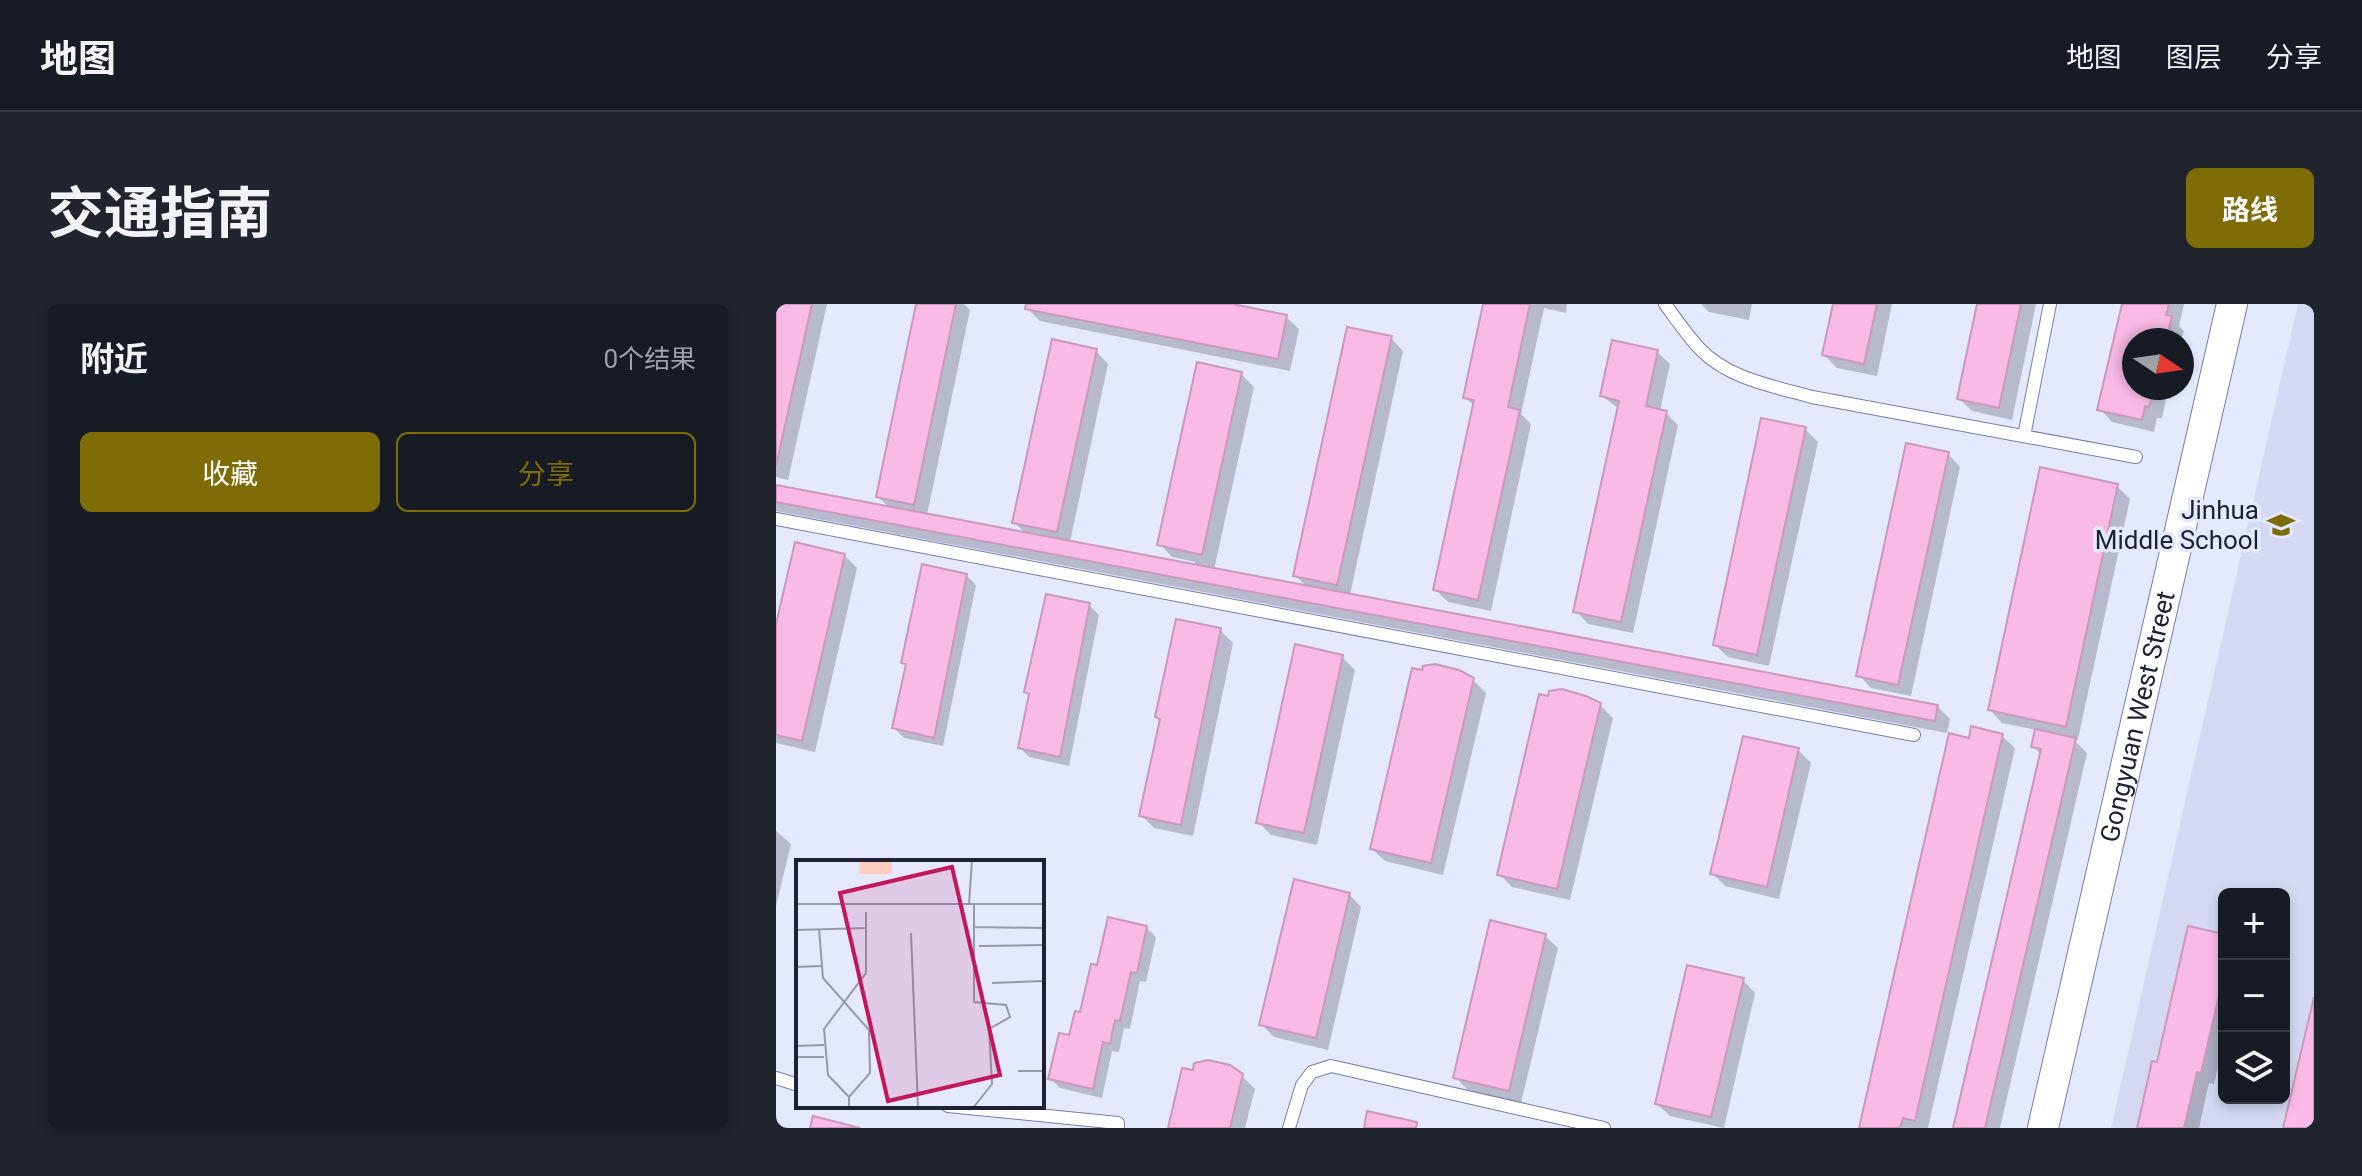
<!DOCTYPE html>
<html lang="zh">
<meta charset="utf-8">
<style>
:root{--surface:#171b24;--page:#20242c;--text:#f1f3f6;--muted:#9ea1a6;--line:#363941;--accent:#7e6c06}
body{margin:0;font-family:Roboto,"Noto Sans SC",sans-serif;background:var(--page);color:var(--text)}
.controls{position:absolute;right:24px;bottom:24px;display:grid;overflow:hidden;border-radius:12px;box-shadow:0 4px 12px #0003}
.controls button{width:72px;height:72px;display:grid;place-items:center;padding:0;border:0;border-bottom:2px solid var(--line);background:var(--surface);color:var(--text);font:40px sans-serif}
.compass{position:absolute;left:1346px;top:24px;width:72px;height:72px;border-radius:50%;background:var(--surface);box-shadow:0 4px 12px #0003;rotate:103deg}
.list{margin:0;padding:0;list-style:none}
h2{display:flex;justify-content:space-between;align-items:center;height:104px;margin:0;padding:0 32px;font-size:34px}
h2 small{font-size:26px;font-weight:400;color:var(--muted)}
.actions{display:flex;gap:16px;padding:24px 32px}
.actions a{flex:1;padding:18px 0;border:2px solid var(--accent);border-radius:12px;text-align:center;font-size:28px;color:var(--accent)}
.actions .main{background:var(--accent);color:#fff}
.icon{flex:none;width:44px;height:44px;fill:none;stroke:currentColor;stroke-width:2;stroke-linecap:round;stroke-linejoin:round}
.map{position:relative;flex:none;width:1538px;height:824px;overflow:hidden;border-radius:12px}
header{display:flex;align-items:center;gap:48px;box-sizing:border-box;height:112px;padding:0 40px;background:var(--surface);border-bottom:2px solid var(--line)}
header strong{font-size:38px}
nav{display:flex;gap:44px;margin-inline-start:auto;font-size:28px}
.intro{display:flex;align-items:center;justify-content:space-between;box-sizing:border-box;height:192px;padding:0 48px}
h1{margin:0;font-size:56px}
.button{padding:20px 36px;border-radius:12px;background:var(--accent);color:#fff;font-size:28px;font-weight:700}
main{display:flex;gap:48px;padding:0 48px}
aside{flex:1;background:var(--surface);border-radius:12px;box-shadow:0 4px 12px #0003}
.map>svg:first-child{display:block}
.built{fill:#d4d8f2;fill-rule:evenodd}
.shadow{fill:#0003}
.building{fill:#fabae8;stroke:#ca98bc;stroke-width:2}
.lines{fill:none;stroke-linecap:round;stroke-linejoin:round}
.service-casing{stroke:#757daf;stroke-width:14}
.tertiary-casing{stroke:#757daf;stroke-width:32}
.service{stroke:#fff;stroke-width:12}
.tertiary{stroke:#fff;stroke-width:30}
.labels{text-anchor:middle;stroke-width:7;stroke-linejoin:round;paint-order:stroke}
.poi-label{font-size:26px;fill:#1e2135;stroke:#e4e9ff;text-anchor:end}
.street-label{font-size:26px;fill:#1e2135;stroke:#e4e9ff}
.inset-road{fill:none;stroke:#9599ae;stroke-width:2}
.view{fill:#c2185b;fill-opacity:0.15;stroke:#c2185b;stroke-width:4}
.inset-edge{fill:none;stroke:#1e2135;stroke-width:4}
</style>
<header>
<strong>地图</strong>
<nav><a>地图</a><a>图层</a><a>分享</a></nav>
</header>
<div class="intro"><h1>交通指南</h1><a class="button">路线</a></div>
<main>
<aside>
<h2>附近<small>0个结果</small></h2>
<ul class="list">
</ul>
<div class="actions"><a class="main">收藏</a><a>分享</a></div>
</aside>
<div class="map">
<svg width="1538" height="824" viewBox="0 0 1538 824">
<rect width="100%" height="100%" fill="#e4e9ff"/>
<path class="built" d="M1522,0H1538V824H1335ZM1448,590H1508V794H1448Z"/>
<g class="shadow">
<polygon points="0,0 51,0 12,176 0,173"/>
<polygon points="142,0 188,0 194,6 151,211 250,230 238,218 320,47 332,60 294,238 419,262 419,258 396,253 384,240 465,70 478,83 438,266 531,283 519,271 615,34 627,47 574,291 1161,402 1174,415 1171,429 0,207 0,183 114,204 102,193"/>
<polygon points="252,0 447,0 510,13 523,25 514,67 264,17 251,4"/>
<polygon points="709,0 791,0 790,9 768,4 745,110 755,120 715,307 672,298 659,285 699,102 689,93"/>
<polygon points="925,0 976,0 973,16 933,8"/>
<polygon points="1059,0 1116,0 1101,72 1061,64 1048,51"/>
<polygon points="1203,0 1260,0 1236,116 1196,107 1183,95"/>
<polygon points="1348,0 1408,0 1403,22 1408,27 1405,36 1358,36 1358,84 1392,86 1386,114 1381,114 1378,128 1336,118 1324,105"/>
<polygon points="881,48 894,60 884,107 890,109 902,121 857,329 812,320 800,307 843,105 826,92"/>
<polygon points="1029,125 1042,138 993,362 952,353 939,341"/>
<polygon points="1172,150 1184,163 1135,392 1095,384 1083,371"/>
<polygon points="1341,182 1354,195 1302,435 1296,434 1311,449 1224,824 1179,824 1266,451 1257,442 1261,426 1226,419 1214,406"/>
<polygon points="68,251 81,264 39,448 0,439 0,329"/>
<polygon points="190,271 200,281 167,442 128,434 118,424 132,363 127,358"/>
<polygon points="313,301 323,311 293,462 253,453 244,444 255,392 250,388"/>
<polygon points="444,326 457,339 417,532 378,524 365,511 385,417 381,413"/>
<polygon points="566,353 579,366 541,541 495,531 482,518"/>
<polygon points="697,376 710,389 667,571 609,557 596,545"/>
<polygon points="824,401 837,414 794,596 736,583 723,570"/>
<polygon points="1226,432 1239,444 1152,824 1085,824 1194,436"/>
<polygon points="1022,446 1035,459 1003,595 949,582 936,569"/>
<polygon points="0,527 15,540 0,602"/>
<polygon points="573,590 585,603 552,746 498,733 486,721"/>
<polygon points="370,623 380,633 370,678 364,677 354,725 348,724 343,748 336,747 326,794 284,784 274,774 306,711 323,663"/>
<polygon points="769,632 782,644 745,799 692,786 679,773"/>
<polygon points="1448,632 1448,735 1438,780 1433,779 1423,824 1363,824 1382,761"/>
<polygon points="967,676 979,689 948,824 894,812 881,800"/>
<polygon points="466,772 479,785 469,824 394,824"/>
</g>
<g class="building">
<polygon points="0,0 36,0 0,162"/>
<polygon points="140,0 180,0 138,201 100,193"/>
<polygon points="250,0 457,0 511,11 502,55 249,5"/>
<polygon points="707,0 754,0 732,103 744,106 702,296 657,286 698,96 687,94"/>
<polygon points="1057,0 1101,0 1088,60 1046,51"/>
<polygon points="1201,0 1245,0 1223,104 1181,95"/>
<polygon points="1346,0 1393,0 1390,11 1396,12 1390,36 1358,36 1358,84 1378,84 1373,103 1369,102 1366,116 1321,106"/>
<polygon points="571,23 616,32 561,281 517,272"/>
<polygon points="276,35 321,45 281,228 236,219"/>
<polygon points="836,36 882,46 870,102 891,107 845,318 797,308 843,97 824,92"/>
<polygon points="421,58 466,68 426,251 381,241"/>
<polygon points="985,114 1030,123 981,351 937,341"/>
<polygon points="1130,139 1173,148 1122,381 1080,372"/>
<polygon points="1264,163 1342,180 1290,423 1212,406"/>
<polygon points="0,181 1162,401 1159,417 0,198"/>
<polygon points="19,238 69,250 26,437 0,431 0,320"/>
<polygon points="146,260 191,270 158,434 116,424 130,360 125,359"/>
<polygon points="270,290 314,299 284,453 242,444 253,390 248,388"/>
<polygon points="400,315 445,324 405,521 363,512 384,415 379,413"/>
<polygon points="519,340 567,351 528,529 480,519"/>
<polygon points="659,360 683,366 698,374 655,559 594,545 636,364 646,366 647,362"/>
<polygon points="786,385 810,392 825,399 781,585 721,571 763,390 772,392 773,387"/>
<polygon points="1195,422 1227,430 1139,817 1127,814 1124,824 1083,824 1173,429 1193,434"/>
<polygon points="1259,425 1300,434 1209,824 1177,824 1265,445 1255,443"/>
<polygon points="967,432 1023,444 991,583 934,570"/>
<polygon points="518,575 574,589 540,734 483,721"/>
<polygon points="332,613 371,622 361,669 355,668 344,717 339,716 334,740 327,738 317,785 272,775 283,729 293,731 299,707 304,708 315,660 321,661"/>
<polygon points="714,616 770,630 733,787 677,774"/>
<polygon points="1412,622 1448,630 1448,670 1425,769 1421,768 1408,824 1361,824 1376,757 1381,758"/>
<polygon points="911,661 968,674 935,813 879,800"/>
<polygon points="1538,693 1538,824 1507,824"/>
<polygon points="432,756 454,761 467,770 454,824 392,824 406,764 417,766 418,759"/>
<polygon points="591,807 641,818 640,824 588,824"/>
<polygon points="37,812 84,824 34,824"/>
</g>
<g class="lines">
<g class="service-casing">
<g id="service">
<path d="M889,0C900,15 911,31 923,44C952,75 997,82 1036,93L1360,153"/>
<polyline points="1248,132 1274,0"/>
<polyline points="0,215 1138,431"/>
<polyline points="0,774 22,781"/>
<polyline points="172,802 342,819 342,824"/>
<polyline points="513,824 526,781 536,768 555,762 828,824"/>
</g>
</g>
<g class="tertiary-casing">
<g id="tertiary">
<path id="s1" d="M1267,824L1456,0"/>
</g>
</g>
<use href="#service" class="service"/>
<use href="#tertiary" class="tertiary"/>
</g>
<defs>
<g id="school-bare" transform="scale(2.16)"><path d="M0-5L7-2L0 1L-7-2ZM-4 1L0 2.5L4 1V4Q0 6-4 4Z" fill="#7e6c06" stroke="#e4e9ff" stroke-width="2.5" paint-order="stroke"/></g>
</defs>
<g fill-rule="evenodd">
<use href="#school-bare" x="1505" y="221"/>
</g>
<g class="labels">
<g class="poi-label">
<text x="1483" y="215">Jinhua<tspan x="1483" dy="30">Middle School</tspan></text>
</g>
<g class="street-label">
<text dy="9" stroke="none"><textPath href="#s1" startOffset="422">Gongyuan West Street</textPath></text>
</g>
</g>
<g transform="translate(20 556)">
<rect width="248" height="248" fill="#e4e9ff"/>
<path d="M63,0H96V14H63Z" fill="#fecdbe"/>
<path class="inset-road" d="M0,44H248M173,44L176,0M178,67L248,68M23,69L27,118L73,170L74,213L53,237V248M0,70L71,68M115,73L122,248M183,86L248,85M0,107L25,106M196,123L248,121M0,186L28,185M0,197H28M222,211H248M53,237L32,215L28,169L70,113V52M177,248L196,224L193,169L214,157L210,145L178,142V44"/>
<path class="view" d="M156,7L204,215L92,241L44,33Z"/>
<rect width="248" height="248" class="inset-edge"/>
</g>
</svg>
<div class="controls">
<button>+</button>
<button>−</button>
<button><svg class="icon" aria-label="layers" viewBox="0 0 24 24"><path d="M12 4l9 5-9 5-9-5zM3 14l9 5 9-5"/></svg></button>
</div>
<svg class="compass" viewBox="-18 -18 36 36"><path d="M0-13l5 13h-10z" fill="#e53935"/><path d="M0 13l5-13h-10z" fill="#9ea1a6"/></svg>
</div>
</main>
